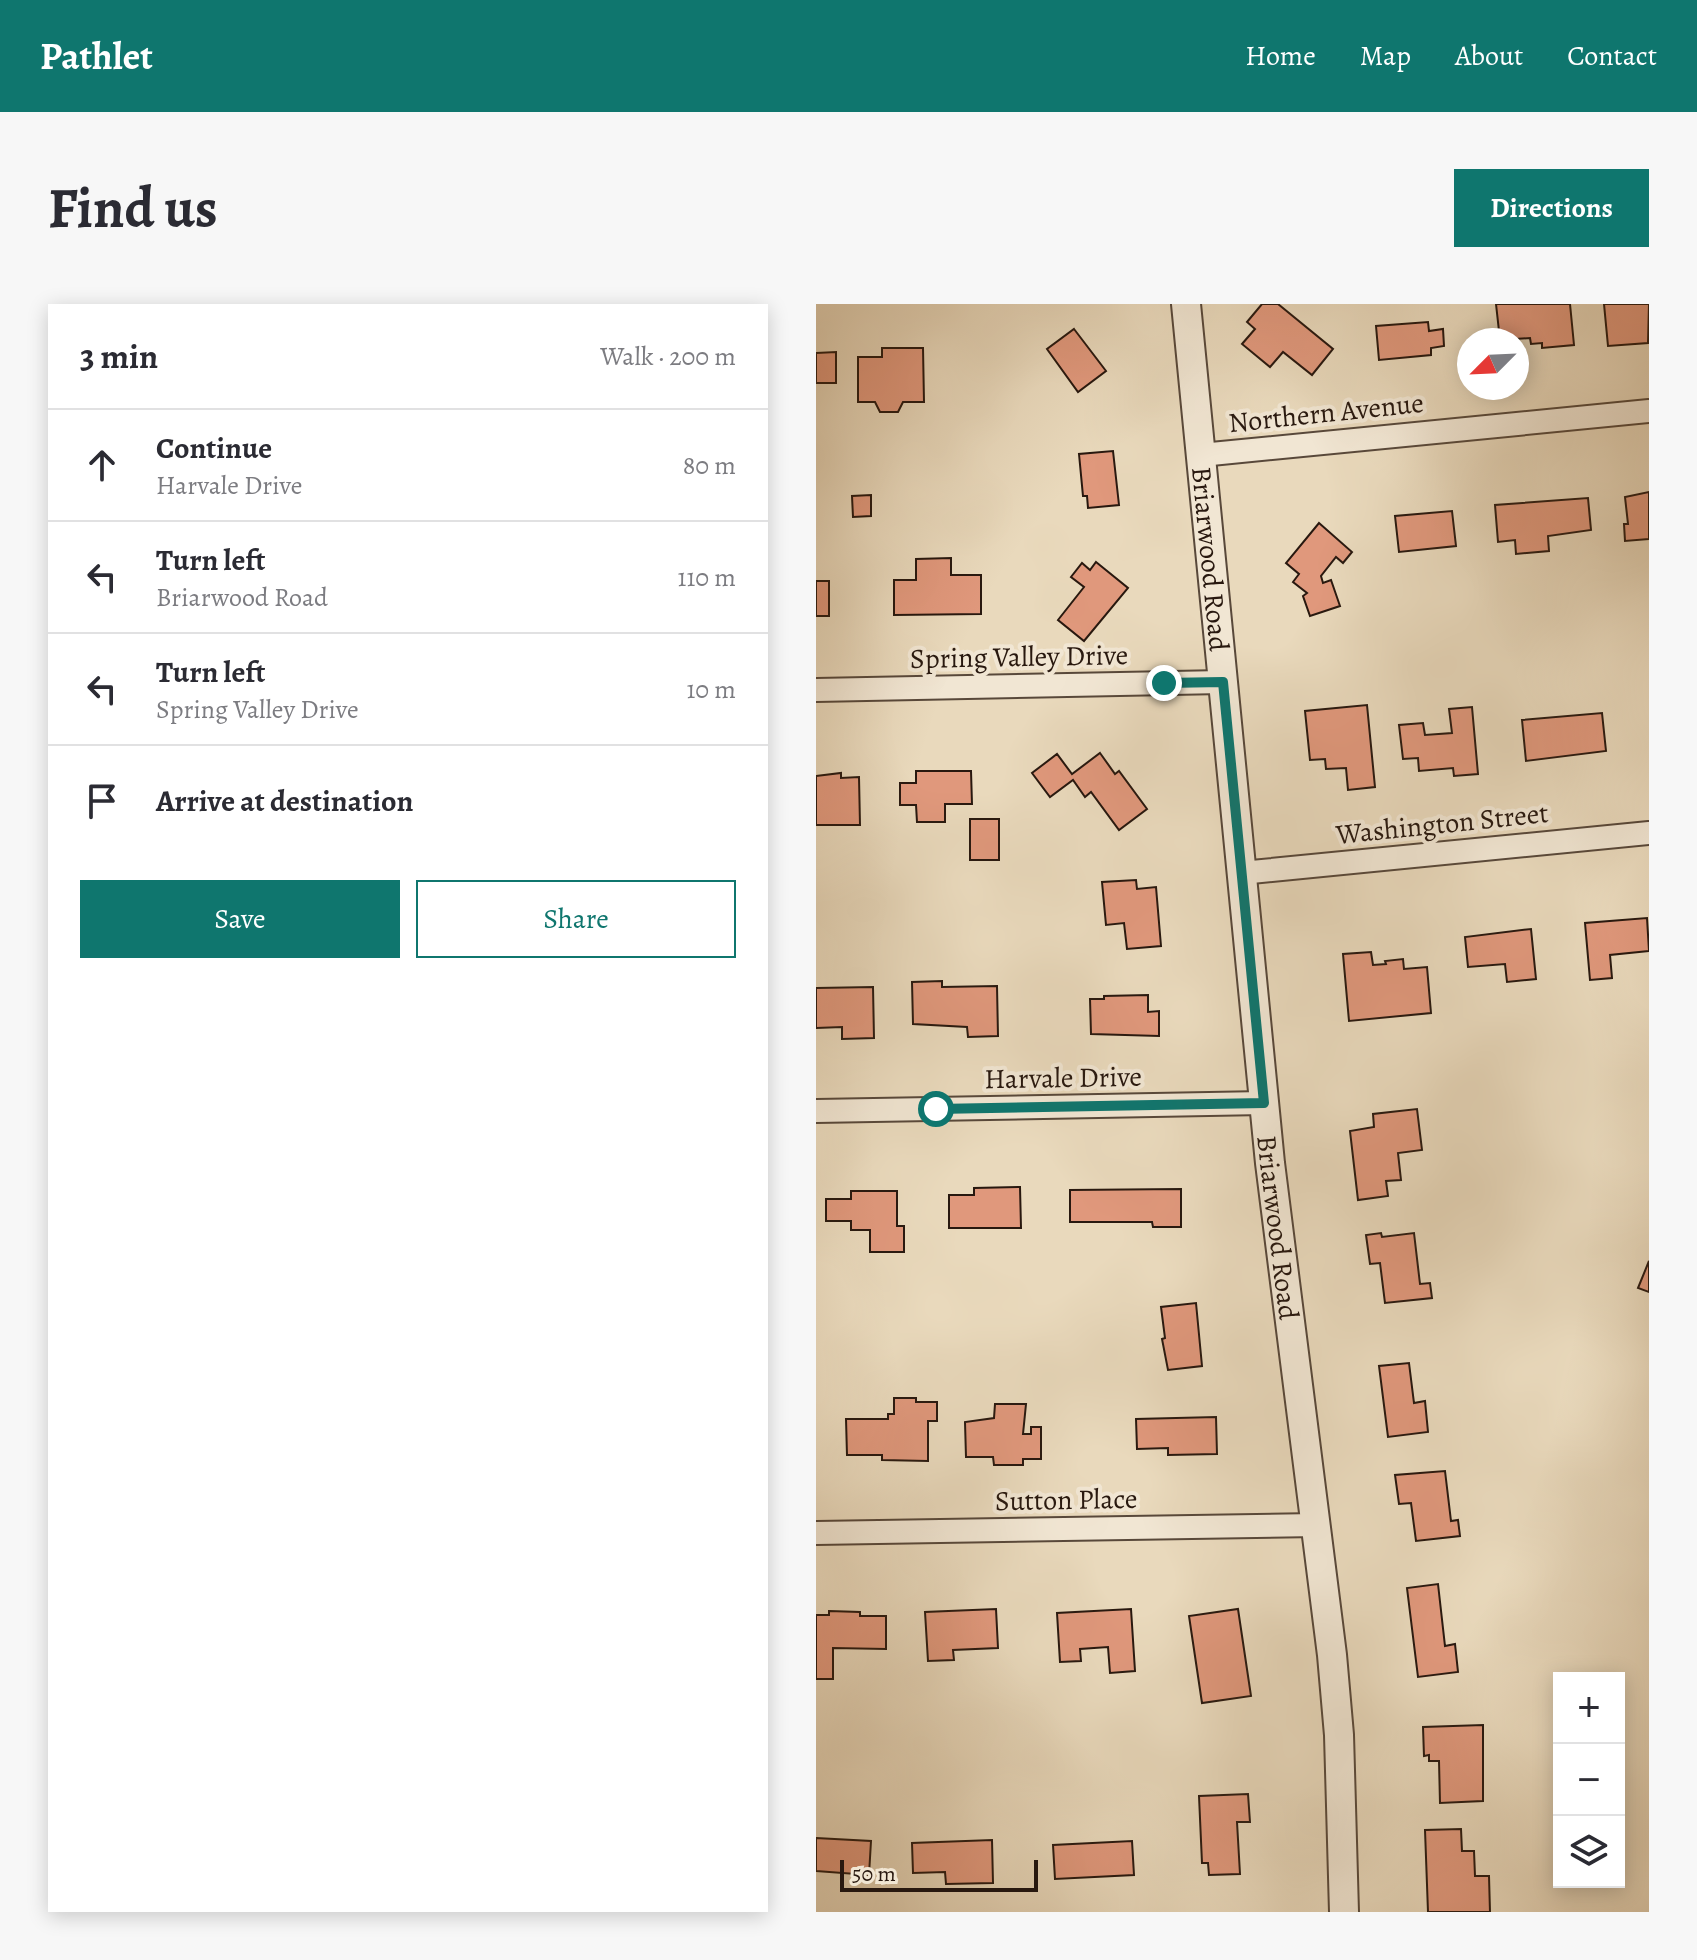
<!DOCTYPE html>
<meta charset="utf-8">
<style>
:root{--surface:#fff;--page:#f7f7f7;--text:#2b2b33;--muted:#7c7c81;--line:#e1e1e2;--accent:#0f766e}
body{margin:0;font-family:Alegreya,serif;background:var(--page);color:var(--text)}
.controls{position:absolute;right:24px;bottom:24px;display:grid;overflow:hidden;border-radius:0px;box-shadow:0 4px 20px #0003}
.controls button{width:72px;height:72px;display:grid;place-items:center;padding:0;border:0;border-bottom:2px solid var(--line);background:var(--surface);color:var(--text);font:40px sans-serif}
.compass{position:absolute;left:641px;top:24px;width:72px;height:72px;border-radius:50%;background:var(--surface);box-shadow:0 4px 20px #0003;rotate:246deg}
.scale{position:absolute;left:24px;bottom:20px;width:198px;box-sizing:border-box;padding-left:8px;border:4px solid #28180f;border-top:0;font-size:22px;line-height:28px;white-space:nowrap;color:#28180f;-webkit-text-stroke:6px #f1e6d3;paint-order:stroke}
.stop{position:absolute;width:24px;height:24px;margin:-18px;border:6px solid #0f766e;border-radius:50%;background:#fff}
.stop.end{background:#0f766e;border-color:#fff;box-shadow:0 2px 8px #0008}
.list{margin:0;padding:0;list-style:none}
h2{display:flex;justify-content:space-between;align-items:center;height:104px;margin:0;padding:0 32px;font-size:34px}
h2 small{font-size:26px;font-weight:400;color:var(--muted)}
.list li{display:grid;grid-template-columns:52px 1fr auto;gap:24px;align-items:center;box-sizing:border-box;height:112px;padding:0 32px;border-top:2px solid var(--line)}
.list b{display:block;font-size:30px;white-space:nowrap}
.list p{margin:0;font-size:26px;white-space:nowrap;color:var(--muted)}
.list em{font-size:26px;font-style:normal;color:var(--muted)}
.actions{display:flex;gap:16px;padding:24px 32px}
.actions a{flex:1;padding:18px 0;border:2px solid var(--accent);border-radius:0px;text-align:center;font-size:28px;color:var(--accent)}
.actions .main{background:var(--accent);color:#fff}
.icon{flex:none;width:44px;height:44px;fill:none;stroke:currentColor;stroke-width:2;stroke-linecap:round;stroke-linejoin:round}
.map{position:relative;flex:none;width:833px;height:1608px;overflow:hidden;border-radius:0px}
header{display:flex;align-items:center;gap:48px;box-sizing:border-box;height:112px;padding:0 40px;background:var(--accent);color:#fff}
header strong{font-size:38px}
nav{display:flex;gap:44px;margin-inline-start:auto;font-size:28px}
.intro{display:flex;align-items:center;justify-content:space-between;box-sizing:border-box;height:192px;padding:0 48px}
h1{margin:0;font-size:56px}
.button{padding:20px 36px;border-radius:0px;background:var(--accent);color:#fff;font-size:28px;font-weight:700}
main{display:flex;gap:48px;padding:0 48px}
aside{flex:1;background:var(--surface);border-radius:0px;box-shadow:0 4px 20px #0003}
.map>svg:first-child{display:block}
.building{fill:#e0987c;stroke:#28180f;stroke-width:2}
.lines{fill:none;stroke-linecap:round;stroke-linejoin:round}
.minor-casing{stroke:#58483a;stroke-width:26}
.tertiary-casing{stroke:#58483a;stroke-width:32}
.minor{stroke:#f1e6d3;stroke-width:22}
.tertiary{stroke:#f1e6d3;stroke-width:28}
.route{stroke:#0f766e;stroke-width:10}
.labels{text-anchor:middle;stroke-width:8;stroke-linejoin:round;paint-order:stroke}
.street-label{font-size:28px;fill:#28180f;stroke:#f1e6d3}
</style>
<header>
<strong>Pathlet</strong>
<nav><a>Home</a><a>Map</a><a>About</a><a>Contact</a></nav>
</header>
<div class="intro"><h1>Find us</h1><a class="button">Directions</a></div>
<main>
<aside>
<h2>3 min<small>Walk · 200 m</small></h2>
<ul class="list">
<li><svg class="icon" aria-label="ahead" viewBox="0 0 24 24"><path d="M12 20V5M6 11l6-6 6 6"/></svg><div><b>Continue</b><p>Harvale Drive</p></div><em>80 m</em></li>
<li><svg class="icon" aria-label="left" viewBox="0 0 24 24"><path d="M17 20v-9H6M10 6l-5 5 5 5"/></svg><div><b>Turn left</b><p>Briarwood Road</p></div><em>110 m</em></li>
<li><svg class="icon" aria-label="left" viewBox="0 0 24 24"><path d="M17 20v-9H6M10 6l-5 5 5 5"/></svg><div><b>Turn left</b><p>Spring Valley Drive</p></div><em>10 m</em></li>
<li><svg class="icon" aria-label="arrive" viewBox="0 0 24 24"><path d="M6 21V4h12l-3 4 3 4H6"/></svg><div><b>Arrive at destination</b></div></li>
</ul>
<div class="actions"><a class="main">Save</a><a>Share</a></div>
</aside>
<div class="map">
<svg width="833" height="1608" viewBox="0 0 833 1608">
<rect width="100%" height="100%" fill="#e9d9bc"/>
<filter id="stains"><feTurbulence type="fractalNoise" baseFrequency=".0025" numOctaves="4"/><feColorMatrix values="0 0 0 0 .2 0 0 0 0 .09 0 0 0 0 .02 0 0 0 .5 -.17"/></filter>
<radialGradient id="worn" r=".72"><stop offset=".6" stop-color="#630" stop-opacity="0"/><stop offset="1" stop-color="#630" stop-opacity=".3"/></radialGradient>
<g class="building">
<polygon points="446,0 462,0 517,45 496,71 467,48 454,63 426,40 439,25 431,18"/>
<polygon points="680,0 754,0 758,41 726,44 726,39 715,40 714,34 684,36"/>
<polygon points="788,0 833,0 832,39 792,42"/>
<polygon points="612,18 613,27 627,25 628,42 615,44 615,51 563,56 560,22"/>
<polygon points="258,25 290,67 262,88 231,45"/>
<polygon points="66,44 107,44 108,98 87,98 82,108 64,108 59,98 42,98 42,53 66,53"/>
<polygon points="20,48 20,79 0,79 0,49"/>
<polygon points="297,147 303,201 272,204 271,192 267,192 263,150"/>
<polygon points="833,188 833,235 809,237 808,220 812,220 809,193"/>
<polygon points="55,191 55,212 37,213 36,192"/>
<polygon points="772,194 775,226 732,232 733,247 700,250 699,236 682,238 679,201"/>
<polygon points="636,207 640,242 583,248 579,212"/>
<polygon points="503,219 536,248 527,259 520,253 505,272 507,279 515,276 524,302 494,312 487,292 491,289 477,278 483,270 470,259"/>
<polygon points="135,254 135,271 165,271 165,310 78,311 78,276 100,276 100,255"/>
<polygon points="280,258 312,284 268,337 242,316 268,283 255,273 266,259 274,266"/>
<rect x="0" y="277" width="13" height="35"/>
<polygon points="551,401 559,483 532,486 530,464 510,465 509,455 494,456 489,407"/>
<polygon points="656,403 662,470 638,472 637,464 603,467 602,454 587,455 583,421 607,419 609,431 636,429 633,405"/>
<polygon points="786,409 790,447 710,457 706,416"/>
<polygon points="284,449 299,470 303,467 331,505 303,526 275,488 269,493 257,476 234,493 216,469 241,450 256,470"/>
<polygon points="100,467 155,467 156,500 129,500 129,518 101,518 100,501 84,501 84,479 100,479"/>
<polygon points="25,469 25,474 43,473 44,521 0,521 0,472"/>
<rect x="154" y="515" width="29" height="41"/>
<polygon points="320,576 321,585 340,583 345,642 311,645 308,619 290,621 286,578"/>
<polygon points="831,614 833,647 794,651 796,674 774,676 769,619"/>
<polygon points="715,625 720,675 691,678 689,660 652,663 649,633"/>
<polygon points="555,648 557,661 570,660 569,657 587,655 588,665 611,663 615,709 533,717 527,650"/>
<polygon points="126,677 126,683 181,682 182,732 152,733 151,723 97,720 96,678"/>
<polygon points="57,683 58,734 26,735 26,723 0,724 0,684"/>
<polygon points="332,691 332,708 343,707 343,732 275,730 274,695 288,695 288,692"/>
<polygon points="601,805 606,846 582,849 585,876 570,877 572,892 542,896 534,827 558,823 557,810"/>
<polygon points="204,883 205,924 133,924 133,891 158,891 158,884"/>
<polygon points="365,885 365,923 337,923 336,918 254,918 254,886"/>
<polygon points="35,887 81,887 81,922 88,922 88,948 54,948 54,926 35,926 35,917 10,917 10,895 35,895"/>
<polygon points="565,929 566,933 598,929 604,980 614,979 616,994 569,999 564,959 554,960 550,931"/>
<polygon points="833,957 833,988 822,984"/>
<polygon points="380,999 386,1062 352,1066 346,1035 349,1034 345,1003"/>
<polygon points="593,1059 598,1099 609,1097 612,1128 572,1133 563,1062"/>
<polygon points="78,1094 100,1094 100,1098 121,1098 121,1117 112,1117 112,1157 66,1156 66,1151 31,1151 30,1115 72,1115 72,1110 78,1110"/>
<polygon points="179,1100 210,1100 207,1130 215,1130 215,1123 225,1123 225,1155 207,1155 207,1161 178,1161 177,1153 150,1153 149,1118 178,1114"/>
<polygon points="400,1113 401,1150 352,1151 352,1144 321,1145 320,1115"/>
<polygon points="629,1167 635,1217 642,1216 644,1232 600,1237 595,1199 583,1200 579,1171"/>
<polygon points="622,1280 629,1342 639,1340 642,1368 602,1373 591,1284"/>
<polygon points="180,1305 182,1344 137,1346 138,1356 112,1357 109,1308"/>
<polygon points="315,1305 319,1367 294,1369 292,1343 264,1345 265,1357 244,1358 241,1309"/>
<polygon points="422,1305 435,1392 386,1399 373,1312"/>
<polygon points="13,1307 44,1308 44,1312 70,1312 70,1345 17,1344 17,1375 0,1375 0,1311 13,1311"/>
<polygon points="667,1421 667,1497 624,1499 623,1457 613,1457 613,1451 608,1452 607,1423"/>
<polygon points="432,1490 434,1518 421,1518 424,1570 393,1571 392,1559 386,1559 383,1492"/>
<polygon points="645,1525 646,1547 658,1547 659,1572 673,1572 674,1608 612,1608 609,1526"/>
<polygon points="0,1534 55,1537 53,1571 0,1567"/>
<polygon points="176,1536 177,1579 130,1580 129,1568 97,1569 96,1539"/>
<polygon points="316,1537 318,1571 239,1575 237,1541"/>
</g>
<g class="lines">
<g class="minor-casing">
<g id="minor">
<polyline points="385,151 833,107"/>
<polyline points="0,386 407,378"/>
<polyline points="425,569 833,529"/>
<polyline points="0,807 448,799"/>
<polyline points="0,1229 501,1221"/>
</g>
</g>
<g class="tertiary-casing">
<g id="tertiary">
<path id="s1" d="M370,0L454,859L516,1351L523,1431L528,1608"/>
</g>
</g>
<use href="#minor" class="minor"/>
<use href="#tertiary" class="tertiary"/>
</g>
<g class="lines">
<polyline class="route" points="120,805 448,799 407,378 348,379"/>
</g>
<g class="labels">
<g class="street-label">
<text transform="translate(510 108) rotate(-6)" y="10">Northern Avenue</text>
<text dy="10" stroke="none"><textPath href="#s1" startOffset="256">Briarwood Road</textPath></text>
<text transform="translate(203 352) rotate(-1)" y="10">Spring Valley Drive</text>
<text transform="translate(626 519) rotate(-6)" y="10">Washington Street</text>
<text transform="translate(247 773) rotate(-1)" y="10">Harvale Drive</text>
<text dy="10" stroke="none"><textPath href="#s1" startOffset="928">Briarwood Road</textPath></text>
<text transform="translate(250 1195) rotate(-1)" y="10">Sutton Place</text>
</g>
</g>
<rect width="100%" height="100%" filter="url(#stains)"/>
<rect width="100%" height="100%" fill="url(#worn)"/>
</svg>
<div class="controls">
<button>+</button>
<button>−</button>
<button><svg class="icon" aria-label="layers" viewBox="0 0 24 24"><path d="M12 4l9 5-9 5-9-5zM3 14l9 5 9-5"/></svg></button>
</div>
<svg class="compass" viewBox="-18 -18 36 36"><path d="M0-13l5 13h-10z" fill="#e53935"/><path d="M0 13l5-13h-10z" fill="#7c7c81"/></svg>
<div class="scale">50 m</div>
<div class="stop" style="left:120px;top:805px"></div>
<div class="stop end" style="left:348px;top:379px"></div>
</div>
</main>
